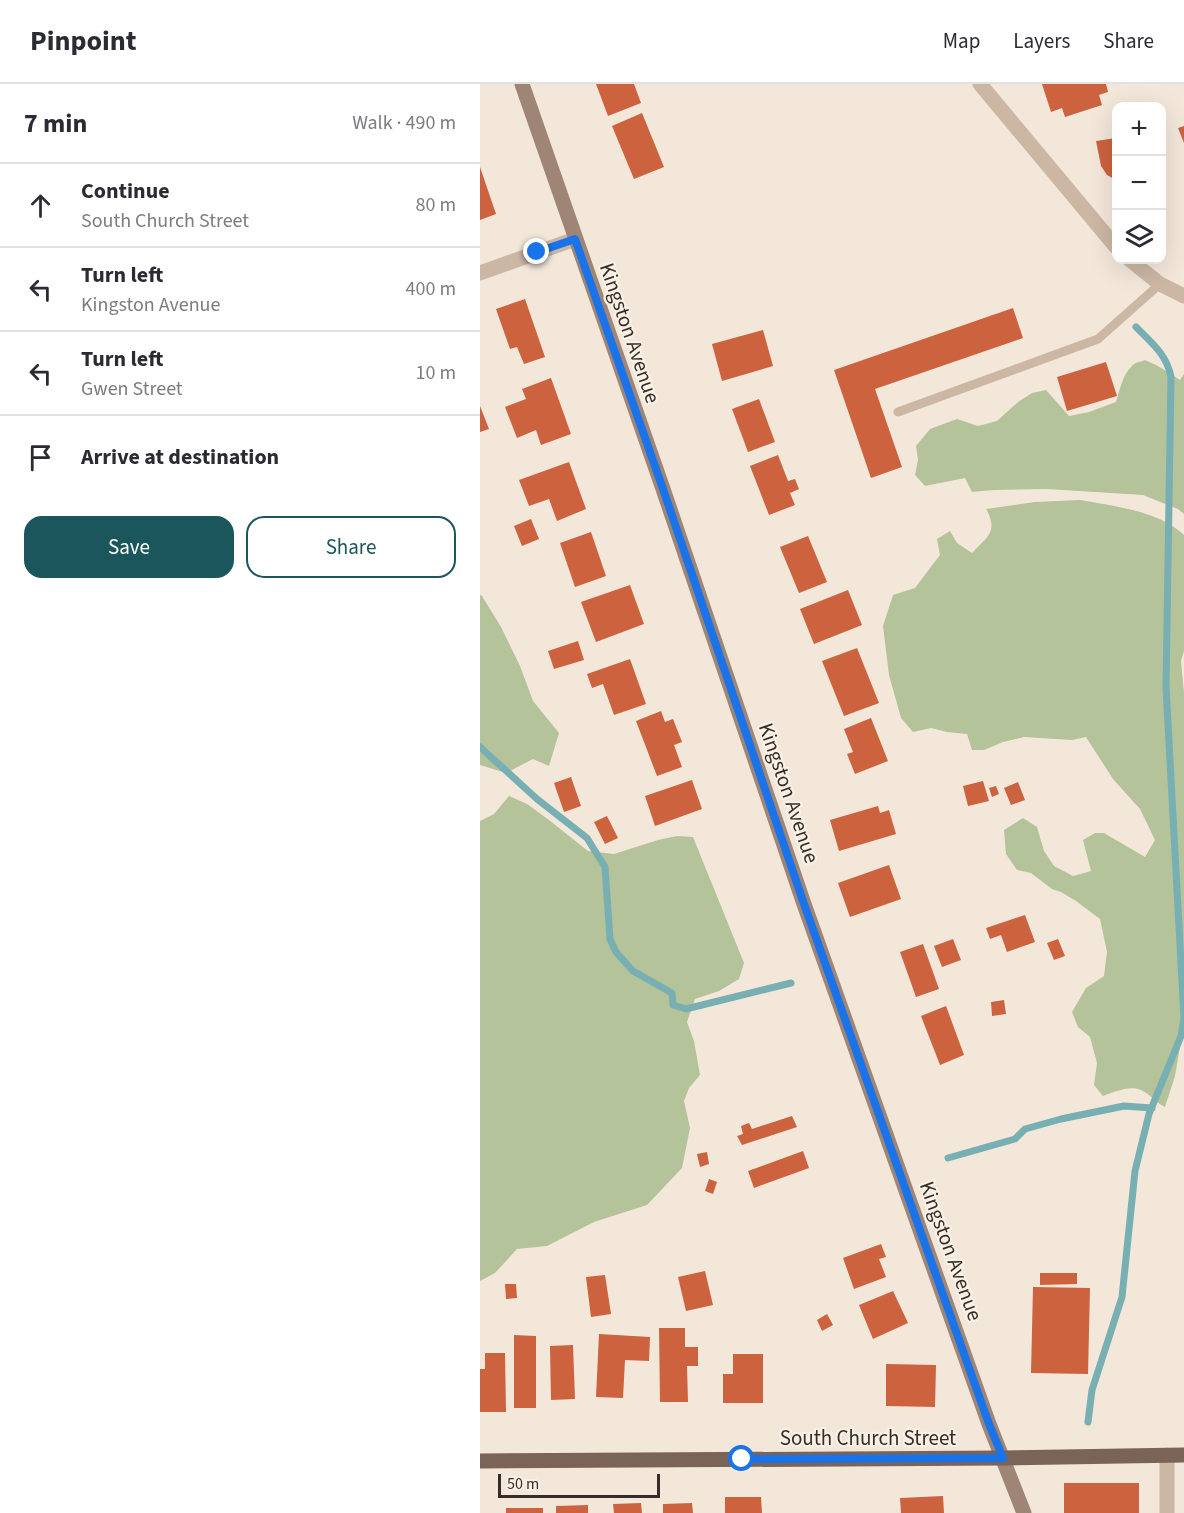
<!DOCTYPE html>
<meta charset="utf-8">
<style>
:root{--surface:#fff;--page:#f7f7f7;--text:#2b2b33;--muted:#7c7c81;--line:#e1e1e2;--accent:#1a565b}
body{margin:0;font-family:"Source Sans 3",sans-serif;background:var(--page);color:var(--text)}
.controls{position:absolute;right:18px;top:18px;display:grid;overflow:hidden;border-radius:12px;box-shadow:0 6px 24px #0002}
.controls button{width:54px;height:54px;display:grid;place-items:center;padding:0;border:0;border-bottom:2px solid var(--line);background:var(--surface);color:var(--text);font:30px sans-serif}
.scale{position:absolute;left:18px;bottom:15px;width:162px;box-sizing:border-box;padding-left:6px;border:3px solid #372c27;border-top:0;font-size:16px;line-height:21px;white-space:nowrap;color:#372c27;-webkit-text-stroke:4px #faf1e6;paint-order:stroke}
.stop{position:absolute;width:18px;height:18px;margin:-14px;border:4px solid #1a73e8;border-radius:50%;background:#fff}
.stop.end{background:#1a73e8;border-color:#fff;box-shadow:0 2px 6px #0008}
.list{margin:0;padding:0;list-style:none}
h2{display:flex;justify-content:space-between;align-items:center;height:78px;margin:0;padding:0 24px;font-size:26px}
h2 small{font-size:20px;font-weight:400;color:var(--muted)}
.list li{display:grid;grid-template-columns:39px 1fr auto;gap:18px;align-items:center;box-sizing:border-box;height:84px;padding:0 24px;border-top:2px solid var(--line)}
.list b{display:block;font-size:22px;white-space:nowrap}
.list p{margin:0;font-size:20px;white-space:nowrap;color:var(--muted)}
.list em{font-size:20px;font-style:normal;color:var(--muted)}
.actions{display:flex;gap:12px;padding:18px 24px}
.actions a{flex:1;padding:14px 0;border:2px solid var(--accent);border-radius:18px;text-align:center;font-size:21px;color:var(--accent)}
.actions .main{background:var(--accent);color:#fff}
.icon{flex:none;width:33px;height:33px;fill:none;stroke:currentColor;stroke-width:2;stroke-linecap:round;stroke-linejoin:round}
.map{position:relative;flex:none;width:704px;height:1429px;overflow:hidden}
header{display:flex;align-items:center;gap:36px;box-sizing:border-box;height:84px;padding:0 30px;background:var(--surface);border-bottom:2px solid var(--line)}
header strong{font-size:28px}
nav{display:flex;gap:33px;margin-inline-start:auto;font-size:21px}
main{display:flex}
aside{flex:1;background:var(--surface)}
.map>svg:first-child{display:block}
.green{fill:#b4c399}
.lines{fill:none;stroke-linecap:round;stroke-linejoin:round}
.stream{stroke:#77afb2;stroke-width:7}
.building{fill:#cd623e}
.lane{stroke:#ccb7a5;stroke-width:9}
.street{stroke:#ccb7a5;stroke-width:15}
.secondary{stroke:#9f8576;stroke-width:15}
.primary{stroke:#7a6357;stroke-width:15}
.route{stroke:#1a73e8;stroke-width:8}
.labels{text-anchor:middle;stroke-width:4.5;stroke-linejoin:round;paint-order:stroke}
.street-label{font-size:21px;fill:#372c27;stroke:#faf1e6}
</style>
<header>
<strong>Pinpoint</strong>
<nav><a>Map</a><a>Layers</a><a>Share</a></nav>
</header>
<main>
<aside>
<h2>7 min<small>Walk · 490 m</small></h2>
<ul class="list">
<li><svg class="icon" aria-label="ahead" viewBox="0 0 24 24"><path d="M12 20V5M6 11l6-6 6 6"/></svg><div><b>Continue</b><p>South Church Street</p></div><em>80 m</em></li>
<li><svg class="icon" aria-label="left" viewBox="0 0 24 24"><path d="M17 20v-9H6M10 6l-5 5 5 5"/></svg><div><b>Turn left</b><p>Kingston Avenue</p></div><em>400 m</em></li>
<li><svg class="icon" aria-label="left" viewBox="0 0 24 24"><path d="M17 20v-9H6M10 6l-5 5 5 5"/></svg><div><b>Turn left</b><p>Gwen Street</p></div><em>10 m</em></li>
<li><svg class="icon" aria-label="arrive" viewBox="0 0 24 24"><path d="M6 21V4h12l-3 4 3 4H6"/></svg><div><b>Arrive at destination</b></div></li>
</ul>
<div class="actions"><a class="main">Save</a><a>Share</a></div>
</aside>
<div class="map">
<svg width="704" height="1429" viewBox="0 0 704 1429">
<rect width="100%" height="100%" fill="#f3e7da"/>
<g class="green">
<path d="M665,276L678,282L700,296L704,290V430L698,425L663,411L567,405L514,406L492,408L485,394L445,402L435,391L438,376L436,362L450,345L477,335L498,342L517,337L538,318L552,309L566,306L589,332L609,328L636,318C640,306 642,291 652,282C655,278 661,278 665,276Z"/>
<path d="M600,416C633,422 680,427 704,451V567L701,577L704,609V940L695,992L685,1023C676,1019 670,1010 661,1006C650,1001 634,1008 623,1012L614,1001L617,979L610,953L598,943L592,928L606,904L624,892L627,868L620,835L596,817L581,808L572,805L551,789L537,786L526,770L524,746L543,734L557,743L564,767L574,782L593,792L611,787L603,756L615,749H624L665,773L675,756L660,725L633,695L606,653L592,656L544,653L523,658L504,666H492L487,650L467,648L451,644L433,648L421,634L409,591L403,542L413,511L435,504L460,471L457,455L470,447L477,459L492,469C507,453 519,448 506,425L555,418Z"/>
<polygon points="0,511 2,512 21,543 40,582 53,617 79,649 69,682 53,675 26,689 0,681"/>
<polygon points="29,712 47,720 69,736 108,767 134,770 178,756 197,752 213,753 264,879 259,895 239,907 215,915 207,938 214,957 220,991 209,1004 204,1017 210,1044 202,1084 167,1121 114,1138 67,1162 37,1165 15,1189 0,1197 0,737 14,730"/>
</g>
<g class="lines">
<g class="stream">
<polyline points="0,663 57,715 107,754 125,783 130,855 136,868 153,887 192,909 193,921 206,925 311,899"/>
<polyline points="468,1074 535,1055 545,1045 581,1035 644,1022 672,1024"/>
<path d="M608,1338L612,1306L642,1213L655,1087L669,1030L701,952L704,934L686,603L691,293C687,271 672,259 656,243"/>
</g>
</g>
<g class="building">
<polygon points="116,0 154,0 161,19 128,32"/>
<polygon points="562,0 626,0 628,8 619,11 622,21 585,33 582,24 571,28"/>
<polygon points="162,29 184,83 154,95 132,42"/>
<polygon points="704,42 704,59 698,44"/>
<polygon points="636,54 636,96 627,91 621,82 616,57"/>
<polygon points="0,83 16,130 0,136"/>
<polygon points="45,215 65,273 44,280 37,263 30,265 16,225"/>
<polygon points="533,224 543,254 395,305 422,383 391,394 354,286"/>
<polygon points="283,246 293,282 242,297 232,260"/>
<polygon points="626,278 637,312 587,327 577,293"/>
<polygon points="71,294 91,350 61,361 56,346 37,354 25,323 46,315 42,305"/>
<polygon points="279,315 295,358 268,368 252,325"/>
<polygon points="0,322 9,345 0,348"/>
<polygon points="298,371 308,397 315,395 319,405 310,409 315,421 289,431 270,382"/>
<polygon points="89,378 106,425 77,437 69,415 49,422 39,396"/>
<polygon points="51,435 59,455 42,462 34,442"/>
<polygon points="111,448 126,492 95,503 80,459"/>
<polygon points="328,452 347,498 319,509 300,463"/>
<polygon points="150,501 164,540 116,558 101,518"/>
<polygon points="368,506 382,541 334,560 320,525"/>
<polygon points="98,557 104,576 74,585 68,567"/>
<polygon points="377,564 399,619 364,632 342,577"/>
<polygon points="150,575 166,620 134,631 123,600 112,604 107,590"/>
<polygon points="181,627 185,638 193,635 202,658 194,661 202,683 177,692 156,637"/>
<polygon points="391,634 408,677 375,690 367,670 373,668 364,645"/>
<polygon points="91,693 101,722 84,728 74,699"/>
<polygon points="212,696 222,725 175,742 165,712"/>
<polygon points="503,697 509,717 488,722 483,702"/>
<polygon points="538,698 545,716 531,721 524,704"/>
<polygon points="516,702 519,710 512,713 509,704"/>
<polygon points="398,722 400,729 409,726 416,750 359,767 350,736"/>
<polygon points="127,732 138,754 125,760 114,738"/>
<polygon points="409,781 421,815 370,833 358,799"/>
<polygon points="545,831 555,858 527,868 521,851 510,855 506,844"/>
<polygon points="473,855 481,876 462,883 454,862"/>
<polygon points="578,855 585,872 574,876 567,859"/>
<polygon points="443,860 459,905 436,913 420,868"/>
<polygon points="524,916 526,930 512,932 511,918"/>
<polygon points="466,922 484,971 460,981 441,932"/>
<polygon points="312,1032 317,1043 262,1061 257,1052 263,1050 261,1042 269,1039 272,1045"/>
<polygon points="323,1067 329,1084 274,1104 268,1087"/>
<polygon points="227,1068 229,1080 220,1083 217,1070"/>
<polygon points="229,1095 237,1098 233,1110 225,1107"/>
<polygon points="401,1160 406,1173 399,1175 406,1193 374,1205 363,1174"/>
<polygon points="225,1187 233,1221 206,1227 198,1193"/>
<polygon points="560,1189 597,1189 597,1200 560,1201"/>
<polygon points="125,1191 131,1230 111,1233 106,1193"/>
<polygon points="25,1200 36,1200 37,1214 26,1215"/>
<polygon points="553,1203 610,1204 608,1290 551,1289"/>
<polygon points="413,1207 428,1239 393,1255 379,1221"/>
<polygon points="347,1230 353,1241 342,1247 337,1236"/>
<polygon points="179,1244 205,1244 205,1263 218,1263 218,1282 207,1282 208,1318 180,1318"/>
<polygon points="119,1250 170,1253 169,1277 145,1276 143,1314 116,1313"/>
<polygon points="34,1251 56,1252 56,1324 34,1324"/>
<polygon points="93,1261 95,1315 71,1316 70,1262"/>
<polygon points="5,1269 25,1269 26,1328 0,1328 0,1285 5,1285"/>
<polygon points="253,1270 283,1270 283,1319 243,1319 243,1290 253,1290"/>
<polygon points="406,1280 456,1281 455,1323 406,1322"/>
<rect x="584" y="1399" width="75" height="30"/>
<polygon points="463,1412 464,1429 421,1429 420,1414"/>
<polygon points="245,1413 281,1413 282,1429 245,1429"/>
<polygon points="161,1419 162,1429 134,1429 133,1420"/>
<polygon points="212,1419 213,1429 183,1429 183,1420"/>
<polygon points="108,1421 108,1429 76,1429 76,1422"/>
<rect x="26" y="1424" width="37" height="5"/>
</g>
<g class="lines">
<polyline class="lane" points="418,328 618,255 680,200"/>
<g class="street">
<polyline points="500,0 636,163"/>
<polyline points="650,176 680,200 704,212"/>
<polyline points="0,189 95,155"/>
<polyline points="687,1429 687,1371"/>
</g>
<polyline class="secondary" points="42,0 182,402 324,820 509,1340 544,1429"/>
<polyline class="primary" points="0,1377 523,1374 704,1371"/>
</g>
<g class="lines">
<polyline class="route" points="57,168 95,155 182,402 324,820 509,1340 523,1374 262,1375"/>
</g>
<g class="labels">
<g class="street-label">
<text transform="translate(150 249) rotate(71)" y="7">Kingston Avenue</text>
<text transform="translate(309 709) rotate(71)" y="7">Kingston Avenue</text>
<text transform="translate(471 1167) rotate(70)" y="7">Kingston Avenue</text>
<text x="388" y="1361">South Church Street</text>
</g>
</g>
</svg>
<div class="controls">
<button>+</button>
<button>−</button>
<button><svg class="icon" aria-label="layers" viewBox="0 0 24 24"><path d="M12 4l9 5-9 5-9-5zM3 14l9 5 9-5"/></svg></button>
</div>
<div class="scale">50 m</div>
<div class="stop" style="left:262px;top:1375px"></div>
<div class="stop end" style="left:57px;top:168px"></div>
</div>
</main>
